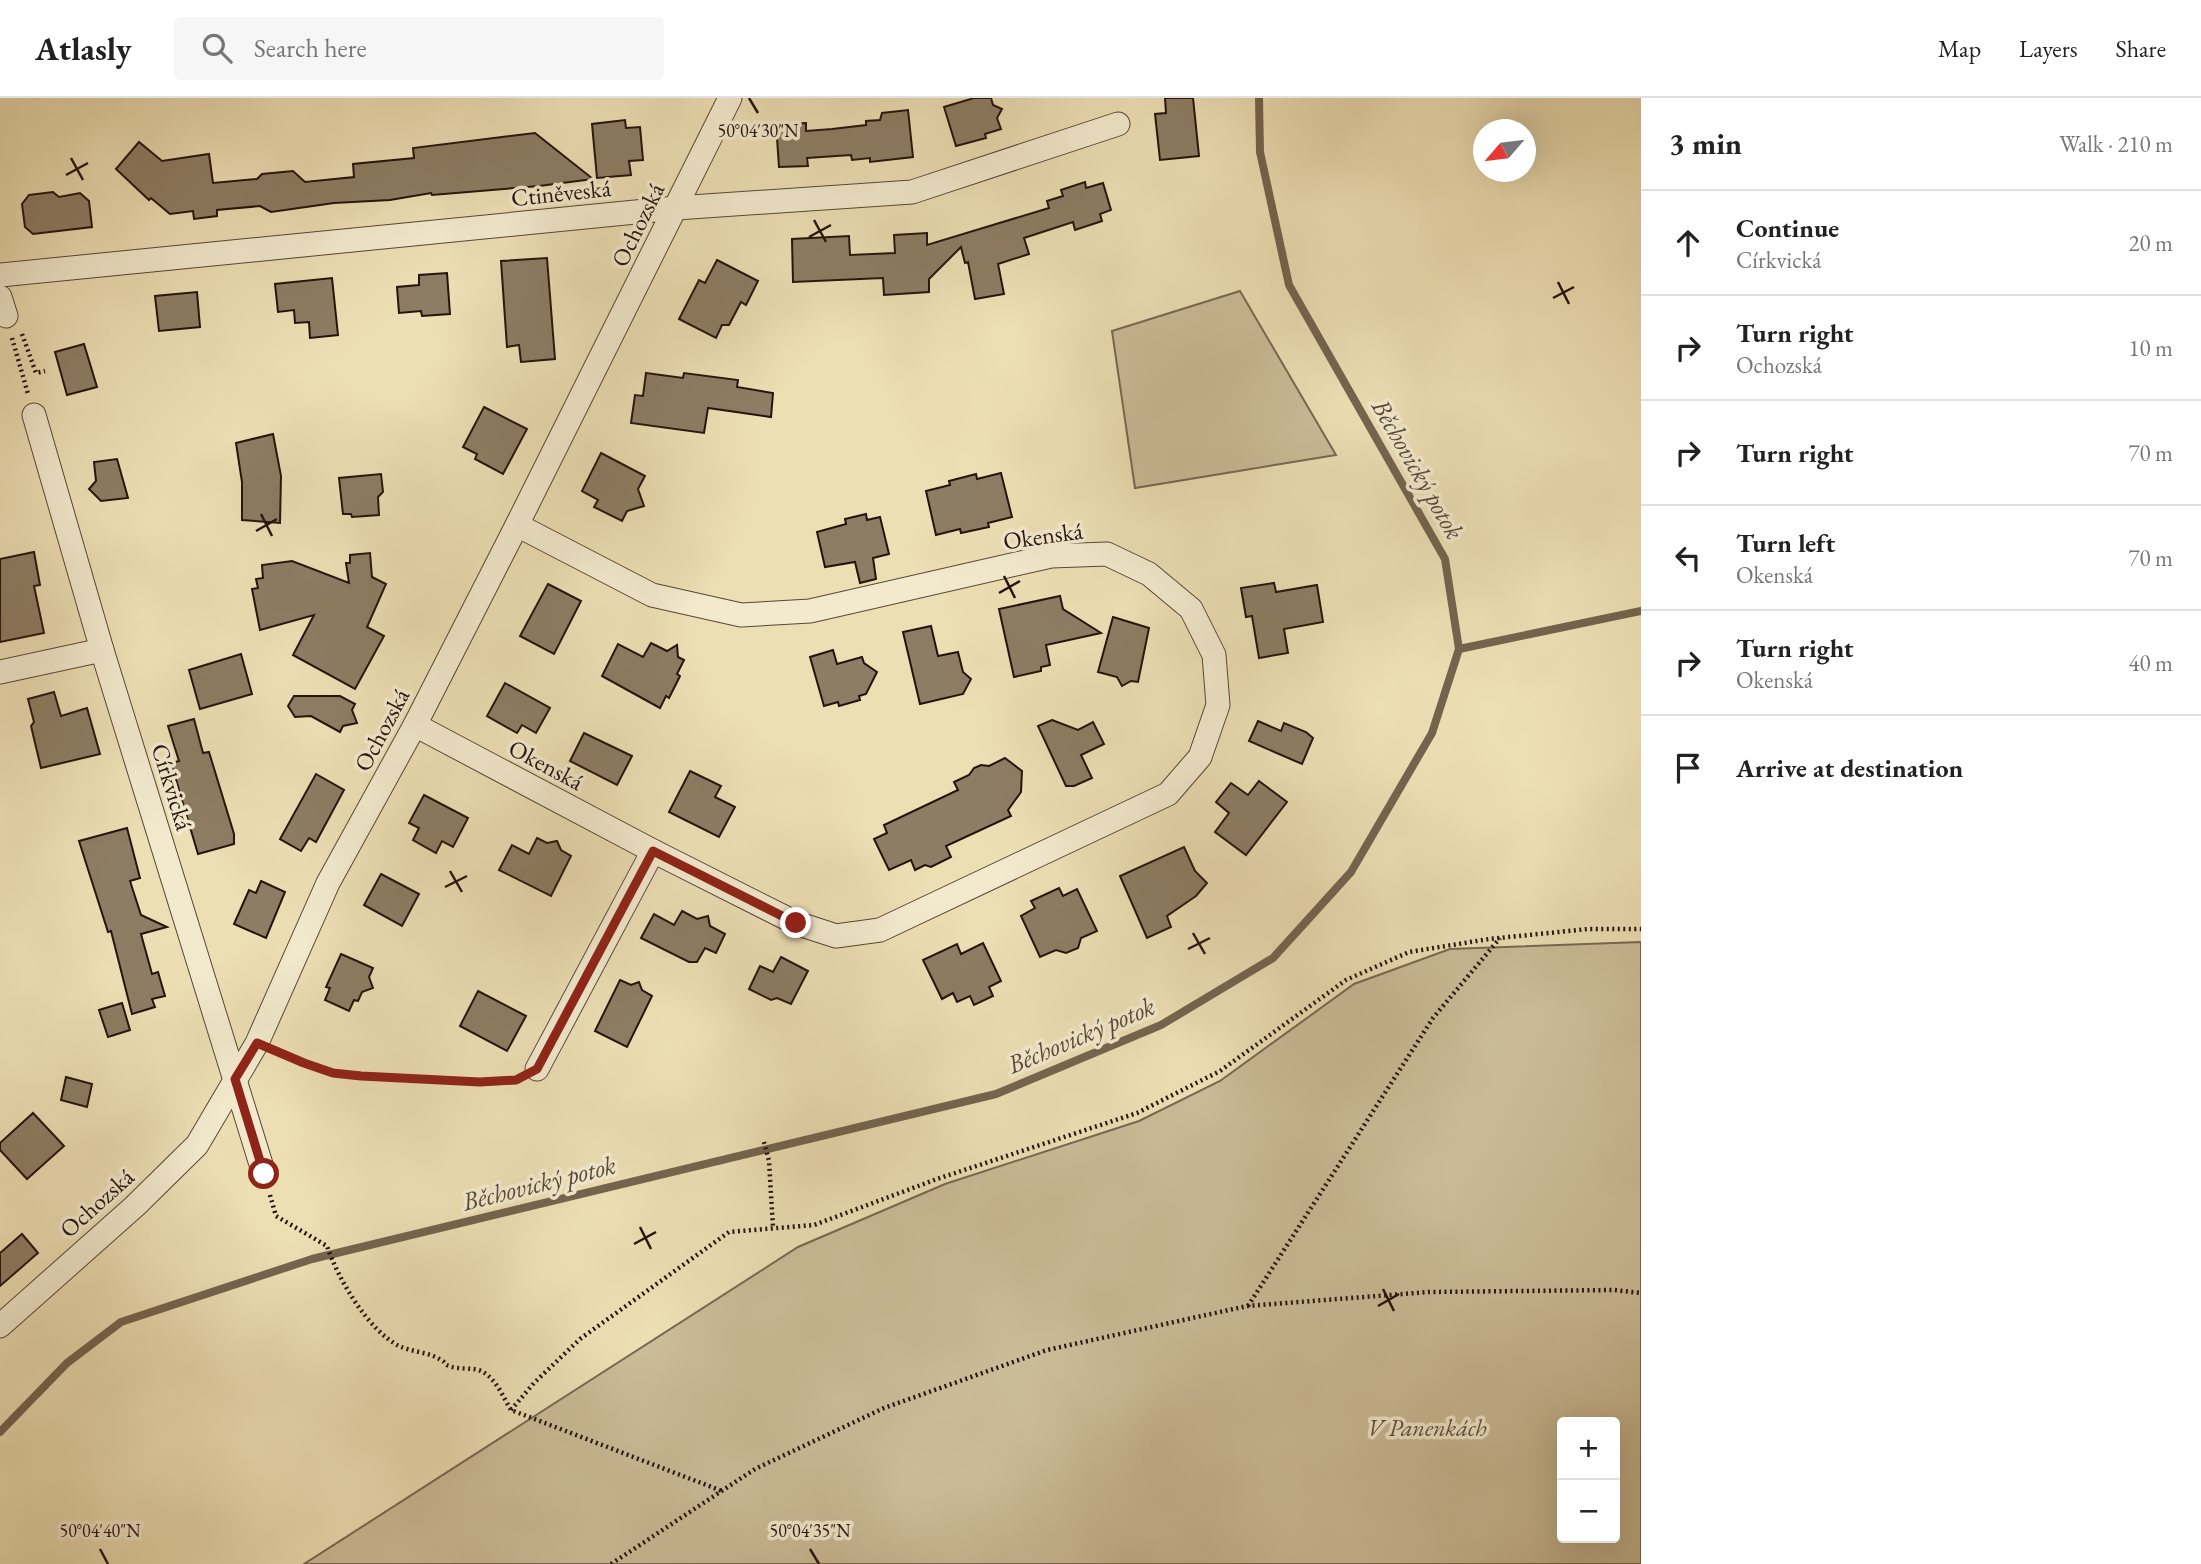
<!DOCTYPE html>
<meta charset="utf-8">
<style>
:root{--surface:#fff;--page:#f6f6f6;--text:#222;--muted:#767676;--line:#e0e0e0}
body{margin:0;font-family:"EB Garamond",serif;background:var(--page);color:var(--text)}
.controls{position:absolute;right:21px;bottom:21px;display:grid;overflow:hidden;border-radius:7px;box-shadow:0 7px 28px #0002}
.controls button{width:63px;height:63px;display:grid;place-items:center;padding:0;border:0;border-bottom:2px solid var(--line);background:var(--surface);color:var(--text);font:35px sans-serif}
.compass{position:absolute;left:1473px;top:21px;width:63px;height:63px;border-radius:50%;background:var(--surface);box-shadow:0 7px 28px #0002;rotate:242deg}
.stop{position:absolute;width:21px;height:21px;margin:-16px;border:5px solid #8f2418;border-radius:50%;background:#fff}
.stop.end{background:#8f2418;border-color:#fff;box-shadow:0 2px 7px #0008}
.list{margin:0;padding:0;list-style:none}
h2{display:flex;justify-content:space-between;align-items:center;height:91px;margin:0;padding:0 28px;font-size:30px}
h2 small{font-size:23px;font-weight:400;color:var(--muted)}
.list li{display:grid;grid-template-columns:46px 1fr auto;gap:21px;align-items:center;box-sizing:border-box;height:105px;padding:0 28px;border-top:2px solid var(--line)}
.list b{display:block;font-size:26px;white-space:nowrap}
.list p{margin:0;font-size:23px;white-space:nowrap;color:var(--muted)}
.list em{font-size:23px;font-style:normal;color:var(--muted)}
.icon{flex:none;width:38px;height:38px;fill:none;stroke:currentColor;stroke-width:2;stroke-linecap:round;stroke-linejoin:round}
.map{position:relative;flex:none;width:1641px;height:1466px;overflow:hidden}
header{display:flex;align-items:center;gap:42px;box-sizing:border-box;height:98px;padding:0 35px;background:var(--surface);border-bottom:2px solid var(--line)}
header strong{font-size:33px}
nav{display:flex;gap:38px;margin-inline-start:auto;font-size:24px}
.search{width:490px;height:63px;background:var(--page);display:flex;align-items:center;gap:18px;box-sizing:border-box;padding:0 24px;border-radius:7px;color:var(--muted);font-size:26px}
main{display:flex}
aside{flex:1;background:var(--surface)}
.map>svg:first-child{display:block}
.green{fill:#cbbc98;stroke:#786852;stroke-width:2;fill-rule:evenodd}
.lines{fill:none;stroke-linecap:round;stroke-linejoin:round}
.stream{stroke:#74644f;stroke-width:8}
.building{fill:#8d7d64;stroke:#24130d;stroke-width:2}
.minor-casing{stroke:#564637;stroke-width:25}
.path{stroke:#24130d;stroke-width:4.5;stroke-dasharray:2 3.5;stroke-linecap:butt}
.minor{stroke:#f3eace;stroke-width:23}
.route{stroke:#8f2418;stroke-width:9}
.ticks{fill:none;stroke:#24130d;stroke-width:2.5}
.labels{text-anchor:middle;stroke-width:7;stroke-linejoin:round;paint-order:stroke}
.street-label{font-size:24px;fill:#24130d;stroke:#f3eace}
.park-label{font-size:24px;font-style:italic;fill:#5e4e3e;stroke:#f3eace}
.water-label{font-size:26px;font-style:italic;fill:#594939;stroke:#f3eace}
.ticks-label{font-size:18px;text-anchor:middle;fill:#24130d;stroke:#f3eace;stroke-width:7;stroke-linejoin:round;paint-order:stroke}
</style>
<header>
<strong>Atlasly</strong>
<div class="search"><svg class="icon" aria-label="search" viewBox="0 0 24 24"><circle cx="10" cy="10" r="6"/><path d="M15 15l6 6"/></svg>Search here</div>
<nav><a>Map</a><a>Layers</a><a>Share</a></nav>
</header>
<main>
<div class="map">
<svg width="1641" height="1466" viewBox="0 0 1641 1466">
<rect width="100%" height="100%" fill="#eddfb4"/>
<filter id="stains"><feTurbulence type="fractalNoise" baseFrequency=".00286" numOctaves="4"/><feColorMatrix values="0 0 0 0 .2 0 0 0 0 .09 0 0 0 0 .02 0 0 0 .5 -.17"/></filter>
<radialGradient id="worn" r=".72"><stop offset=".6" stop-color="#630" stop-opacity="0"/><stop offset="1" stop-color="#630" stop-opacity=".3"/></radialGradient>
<g class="green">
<polygon points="1240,193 1336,357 1135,390 1112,233"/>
<path d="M1641,844V1466H304L798,1149L945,1086L1139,1023L1220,983L1354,886L1450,851ZM1615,1324V1440H1562V1324Z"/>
</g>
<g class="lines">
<g class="stream">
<polyline points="1459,551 1641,513"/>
<polyline points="0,1334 67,1265 121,1224 312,1161 996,996 1161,927 1273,860 1351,774 1432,635 1459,551 1445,461 1289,187 1260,54 1259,0"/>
</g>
</g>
<g class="building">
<polygon points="974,0 991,0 993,7 1002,11 997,20 1001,31 985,36 986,40 956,48 944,9"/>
<polygon points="1165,0 1193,0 1199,58 1160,62 1155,16 1166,15"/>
<polygon points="908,12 913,59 870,64 870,60 852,62 851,57 807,60 808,68 779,69 776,26 806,25 806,33 832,31 866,27 866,23 880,22 882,15"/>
<polygon points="625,22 626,30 640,29 643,62 629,63 631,77 597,80 592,26"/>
<polygon points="535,35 593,81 539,88 432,97 431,95 390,102 334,105 271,114 260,108 217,112 217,118 194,121 193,113 170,116 151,100 149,102 116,71 139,44 162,63 209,56 213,85 257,81 262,76 293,73 305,84 354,79 353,66 414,60 413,50"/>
<polygon points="1085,84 1086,90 1103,85 1111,112 1100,116 1102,123 1075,132 1073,124 1024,140 1029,156 998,166 1004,196 975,201 968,164 965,165 961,149 929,181 929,194 884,197 883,180 793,184 792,141 849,138 850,157 895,155 894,137 927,135 927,147 1049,110 1047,103 1063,98 1061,92"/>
<polygon points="53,94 59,99 80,95 89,103 92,129 33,136 25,129 22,106 29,97"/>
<polygon points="547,160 555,261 521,264 519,247 507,249 501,163"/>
<polygon points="717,162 758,183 746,207 741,204 729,227 722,227 716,240 679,221 699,182 705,185"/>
<polygon points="447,175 450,216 422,218 421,213 399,215 397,189 419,187 419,177"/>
<polygon points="332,180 338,237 310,240 309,224 295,225 294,212 278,214 275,186"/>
<polygon points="197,194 200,229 159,233 155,198"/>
<polygon points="84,246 97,289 67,297 55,254"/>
<polygon points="646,275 683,280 684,275 738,282 737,289 773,295 771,319 708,310 704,335 631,325 635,297 643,298"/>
<polygon points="484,309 527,331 503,376 475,361 477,356 463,349"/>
<polygon points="273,336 281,378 280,425 242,422 242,384 236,345"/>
<polygon points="601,355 645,378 638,391 644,408 627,413 622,423 594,409 598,402 582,393"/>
<polygon points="117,361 128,400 101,403 89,391 96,383 94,364"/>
<polygon points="1001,375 1012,419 988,425 989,429 961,435 960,431 936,437 926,393 950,387 949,383 976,376 977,381"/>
<polygon points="381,376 383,394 378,399 379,417 352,419 351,416 343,416 339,380"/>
<polygon points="866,416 867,422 880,419 889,456 873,460 876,481 860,485 855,464 825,469 817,434 846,426 845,421"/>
<polygon points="34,454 40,487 34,488 44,535 0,544 0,461"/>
<polygon points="370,455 372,479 386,486 367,529 384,538 355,591 293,557 314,517 260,532 252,491 258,490 256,481 263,480 262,467 292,463 349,485 346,465 350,465 350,457"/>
<polygon points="1274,485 1276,494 1317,487 1323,524 1284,531 1288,555 1259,560 1252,518 1246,519 1241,490"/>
<polygon points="548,486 581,503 554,556 520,538"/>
<polygon points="1060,498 1063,511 1101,535 1046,547 1050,567 1041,569 1041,573 1014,579 999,511"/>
<polygon points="1113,519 1149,530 1138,584 1131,583 1122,588 1117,579 1098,574"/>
<polygon points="931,528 938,558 958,554 963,574 971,581 963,596 920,606 903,534"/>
<polygon points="651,545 667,553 677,547 678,559 684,562 677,576 680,578 669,600 666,598 660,610 602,578 618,546 643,559"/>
<polygon points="833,552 837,566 862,559 864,565 877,574 866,596 859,598 860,602 839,608 838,604 824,608 810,559"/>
<polygon points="241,556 252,596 200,611 189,572"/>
<polygon points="505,585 550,610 536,635 522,627 517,635 487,618"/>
<polygon points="54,594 61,618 87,610 100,656 41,670 31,628 34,624 28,601"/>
<polygon points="294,598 340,598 355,606 352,612 357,625 343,628 340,634 311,618 295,619 288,608"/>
<polygon points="194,621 203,655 209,654 234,736 234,746 198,756 171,665 179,663 168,628"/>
<polygon points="1052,622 1078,632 1093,624 1104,646 1081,657 1092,680 1074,688 1066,688 1038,628"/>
<polygon points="1258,623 1281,633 1284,625 1306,634 1313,640 1302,666 1249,643"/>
<polygon points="584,635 632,658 617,687 570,663"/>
<polygon points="1005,660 1022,673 1021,694 1008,712 1011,718 946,748 951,759 931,769 925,767 915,772 911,762 889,772 874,741 887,735 884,727 958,692 954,684 969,677 974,670 981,667 989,668"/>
<polygon points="690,673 721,688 715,699 735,709 719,739 669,714"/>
<polygon points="316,676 344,692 316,744 309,740 301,753 280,741"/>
<polygon points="1259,683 1287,704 1246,757 1215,734 1229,715 1216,704 1231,685 1248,697"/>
<polygon points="424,697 468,720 453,749 442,743 436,755 413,742 419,730 409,725"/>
<polygon points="127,730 140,780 130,783 141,817 167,829 141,836 152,876 158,874 165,898 152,901 155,909 132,916 111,833 108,834 79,743"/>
<polygon points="537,740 547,745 557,743 561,752 571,758 551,798 499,772 512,747 529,756"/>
<polygon points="1184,749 1195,773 1207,785 1196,798 1167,818 1171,829 1147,840 1120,778"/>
<polygon points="381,776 419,796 402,828 364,807"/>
<polygon points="261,783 285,794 266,840 234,826 249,792 256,795"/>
<polygon points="1059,790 1063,798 1077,791 1097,833 1081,840 1078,850 1066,855 1056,852 1040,859 1021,818 1035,810 1031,803"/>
<polygon points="682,813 697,821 708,818 710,828 725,836 716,855 705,850 697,864 689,864 641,840 654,816 674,827"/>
<polygon points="983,845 1001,883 989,889 993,898 974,907 970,898 957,904 953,895 942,901 923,862 957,846 961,856"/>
<polygon points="341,856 373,870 369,879 373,890 362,894 358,903 354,902 349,913 325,902 330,890 326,889"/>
<polygon points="781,859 808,873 791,906 777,900 771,902 749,891 760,868 773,874"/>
<polygon points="620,882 631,887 639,884 642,892 652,898 627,949 595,933"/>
<polygon points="478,893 526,918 507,953 460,928"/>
<polygon points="122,905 130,932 108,939 99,912"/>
<polygon points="66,979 92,986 87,1009 61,1002"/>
<polygon points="33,1015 64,1048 27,1081 0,1052 0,1045"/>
<polygon points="22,1136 38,1155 0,1188 0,1155"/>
</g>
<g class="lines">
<g class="minor-casing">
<g id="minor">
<polyline points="0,177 676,110 912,94 1118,26"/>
<polyline points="0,199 6,218"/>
<polyline points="34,317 102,552 264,1076"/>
<polyline points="0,574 102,552"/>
<polyline points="415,627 653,753 796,825 836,838 880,832 1168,696 1200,659 1218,607 1214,557 1191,511 1149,476 1107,456 1051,458 810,513 741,517 652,497 517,427"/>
<polyline points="537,971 653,753"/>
<polyline points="0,1228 135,1108 197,1047 257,945 328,785 415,627 517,427 730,0"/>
</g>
</g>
<g class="path">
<polyline points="22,236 36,275 45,273"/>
<polyline points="12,240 28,296"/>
<polyline points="279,954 333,975 361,978 480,984 515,982"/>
<polyline points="764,1044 769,1063 773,1129"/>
<path d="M270,1097L276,1118L327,1148C338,1181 368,1232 399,1248C412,1254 429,1254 441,1262C447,1265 443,1266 449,1268C459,1272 472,1269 481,1273C496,1280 503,1299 511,1312L722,1393"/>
<polyline points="1248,1208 1433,920 1500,840"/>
<polyline points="511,1312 534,1285 580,1241 729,1134 814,1127 937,1081 1137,1015 1220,973 1346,882 1409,854 1489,841 1588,831 1641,831"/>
<polyline points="611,1466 755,1371 884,1310 1047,1252 1247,1208 1429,1194 1614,1192 1641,1195"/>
</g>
<use href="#minor" class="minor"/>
</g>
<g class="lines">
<polyline class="route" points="264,1076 235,981 257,945 304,965 333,975 361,978 480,984 516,982 537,971 653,753 796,825"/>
</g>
<path class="ticks" d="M749,0L758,15M71,60L83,82M66,77L88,65M814,122L826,144M809,139L831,127M1558,184L1569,206M1553,200L1574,189M261,416L272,438M256,433L277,421M1004,478L1015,500M999,495L1020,483M450,773L462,794M445,789L467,778M1193,835L1205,856M1188,851L1210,840M640,1129L651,1151M634,1146L656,1134M1383,1191L1394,1213M1378,1208L1399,1196M100,1451L108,1466M810,1451L819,1466"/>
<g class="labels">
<g class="street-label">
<text transform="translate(561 95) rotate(-6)" y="8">Ctiněveská</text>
<text transform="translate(638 127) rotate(-64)" y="8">Ochozská</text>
<text transform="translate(1043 438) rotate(-8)" y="8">Okenská</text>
<text transform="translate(382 632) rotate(-62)" y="8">Ochozská</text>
<text transform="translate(546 667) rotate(28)" y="8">Okenská</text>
<text transform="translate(172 689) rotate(73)" y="8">Církvická</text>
<text transform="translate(97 1105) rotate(-42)" y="8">Ochozská</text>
</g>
<g class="park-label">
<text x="1427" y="1338">V Panenkách</text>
</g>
<g class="water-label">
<text transform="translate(1418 371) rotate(60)" y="9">Běchovický potok</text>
<text transform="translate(1081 937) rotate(-23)" y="9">Běchovický potok</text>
<text transform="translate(539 1085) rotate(-14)" y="9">Běchovický potok</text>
</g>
</g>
<g class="ticks-label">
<text x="758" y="39">50°04'30"N</text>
<text x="100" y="1439">50°04'40"N</text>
<text x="810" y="1439">50°04'35"N</text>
</g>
<rect width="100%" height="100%" filter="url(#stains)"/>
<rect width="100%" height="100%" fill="url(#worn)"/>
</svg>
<div class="controls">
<button>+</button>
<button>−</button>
</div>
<svg class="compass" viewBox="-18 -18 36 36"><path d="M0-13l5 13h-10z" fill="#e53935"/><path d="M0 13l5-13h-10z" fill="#767676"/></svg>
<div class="stop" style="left:264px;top:1076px"></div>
<div class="stop end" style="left:796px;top:825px"></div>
</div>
<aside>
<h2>3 min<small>Walk · 210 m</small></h2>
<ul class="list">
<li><svg class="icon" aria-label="ahead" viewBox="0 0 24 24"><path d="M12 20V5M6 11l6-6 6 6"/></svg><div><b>Continue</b><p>Církvická</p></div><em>20 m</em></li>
<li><svg class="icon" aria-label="right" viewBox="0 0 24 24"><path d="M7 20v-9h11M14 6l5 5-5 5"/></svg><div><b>Turn right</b><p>Ochozská</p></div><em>10 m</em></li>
<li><svg class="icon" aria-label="right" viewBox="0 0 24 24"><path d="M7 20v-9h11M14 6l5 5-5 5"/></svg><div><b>Turn right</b></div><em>70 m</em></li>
<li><svg class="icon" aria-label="left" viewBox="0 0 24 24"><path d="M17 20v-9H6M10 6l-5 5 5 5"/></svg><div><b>Turn left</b><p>Okenská</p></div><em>70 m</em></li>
<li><svg class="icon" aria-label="right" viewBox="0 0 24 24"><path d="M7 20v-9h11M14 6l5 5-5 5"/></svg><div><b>Turn right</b><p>Okenská</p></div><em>40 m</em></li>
<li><svg class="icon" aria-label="arrive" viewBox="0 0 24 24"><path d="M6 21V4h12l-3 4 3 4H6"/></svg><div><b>Arrive at destination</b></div></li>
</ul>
</aside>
</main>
